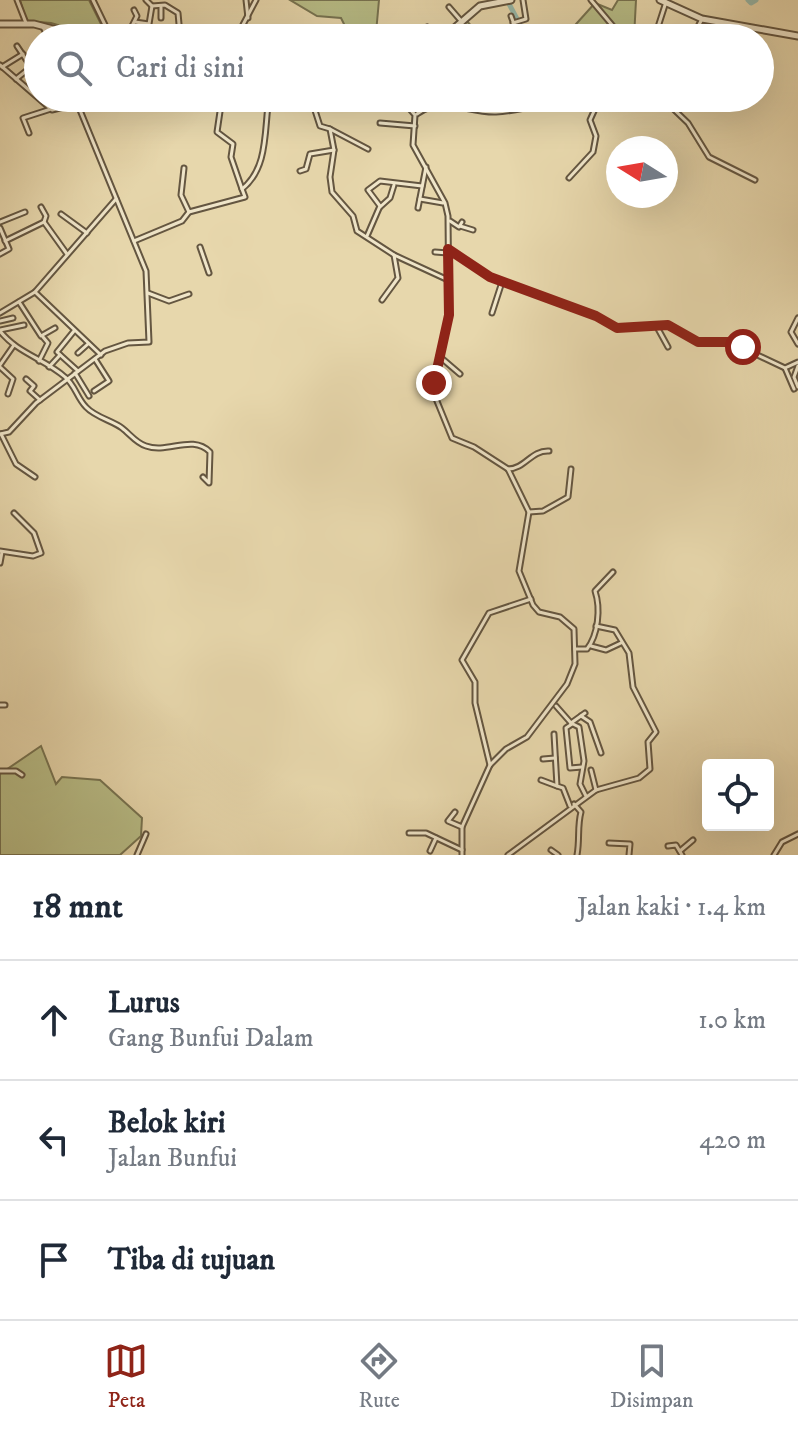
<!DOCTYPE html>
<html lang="id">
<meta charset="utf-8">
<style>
:root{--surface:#fff;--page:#f2f2f3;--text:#1f2937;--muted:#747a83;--line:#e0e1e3;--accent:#8f2418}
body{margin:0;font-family:"IM FELL DW Pica",serif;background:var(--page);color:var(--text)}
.controls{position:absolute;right:24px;bottom:24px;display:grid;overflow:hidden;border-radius:8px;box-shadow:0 8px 32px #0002}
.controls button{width:72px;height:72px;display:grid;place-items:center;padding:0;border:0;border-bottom:2px solid var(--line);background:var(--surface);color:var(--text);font:40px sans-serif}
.compass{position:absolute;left:606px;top:136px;width:72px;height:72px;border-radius:50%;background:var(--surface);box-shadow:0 8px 32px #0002;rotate:281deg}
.stop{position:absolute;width:24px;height:24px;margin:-18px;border:6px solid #8f2418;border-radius:50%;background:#fff}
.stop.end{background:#8f2418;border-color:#fff;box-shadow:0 2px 8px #0008}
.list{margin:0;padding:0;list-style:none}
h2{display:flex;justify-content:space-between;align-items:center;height:104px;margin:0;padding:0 32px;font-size:34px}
h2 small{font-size:26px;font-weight:400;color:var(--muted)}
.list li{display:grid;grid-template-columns:52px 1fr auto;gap:24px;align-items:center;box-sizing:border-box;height:120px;padding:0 32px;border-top:2px solid var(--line)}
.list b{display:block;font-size:30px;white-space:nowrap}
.list p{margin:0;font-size:26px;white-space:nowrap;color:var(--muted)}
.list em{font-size:26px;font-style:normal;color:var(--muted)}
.icon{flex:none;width:44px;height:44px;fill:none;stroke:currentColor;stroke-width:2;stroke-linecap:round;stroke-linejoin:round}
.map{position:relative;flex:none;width:798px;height:855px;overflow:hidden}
.search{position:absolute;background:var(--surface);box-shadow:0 8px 32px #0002;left:24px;right:24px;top:24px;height:88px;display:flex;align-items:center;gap:20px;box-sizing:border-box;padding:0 28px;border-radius:44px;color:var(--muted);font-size:30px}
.sheet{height:464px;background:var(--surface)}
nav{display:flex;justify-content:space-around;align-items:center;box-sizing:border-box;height:112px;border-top:2px solid var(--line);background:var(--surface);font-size:22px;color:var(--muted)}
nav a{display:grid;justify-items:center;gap:4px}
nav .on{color:var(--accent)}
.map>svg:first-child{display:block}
.green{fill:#b8bd87;stroke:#787452;stroke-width:2}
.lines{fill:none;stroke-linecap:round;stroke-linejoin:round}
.river{stroke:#97b9ab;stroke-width:5}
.minor-casing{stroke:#645641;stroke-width:7}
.tertiary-casing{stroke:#645641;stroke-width:9}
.minor{stroke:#efe5c9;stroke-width:3}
.tertiary{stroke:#efe5c9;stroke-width:5}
.route{stroke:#8f2418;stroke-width:10}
</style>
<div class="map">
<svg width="798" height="855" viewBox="0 0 798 855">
<rect width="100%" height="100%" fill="#e7d7ac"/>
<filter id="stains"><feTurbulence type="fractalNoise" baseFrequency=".0025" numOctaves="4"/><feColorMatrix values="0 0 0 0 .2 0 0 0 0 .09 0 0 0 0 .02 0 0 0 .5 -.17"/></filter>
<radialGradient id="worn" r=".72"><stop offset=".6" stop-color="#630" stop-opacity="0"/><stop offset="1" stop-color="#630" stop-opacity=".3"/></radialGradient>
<g class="green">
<polygon points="20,0 89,0 102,26 98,37 51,23 26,21"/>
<polygon points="290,0 379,0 376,33 368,38 351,38 341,18 317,16"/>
<polygon points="618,0 636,0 634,38 548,38 549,27 568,33 595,3 612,10"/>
<polygon points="466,20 473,28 489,28 500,38 468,38 460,26"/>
<polygon points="41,746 56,784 62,777 100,780 142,818 141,836 120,855 0,855 0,774"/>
</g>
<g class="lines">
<g class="river">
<polyline points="507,0 527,38"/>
<polyline points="748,0 751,3 756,0"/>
</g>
<g class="minor-casing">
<g id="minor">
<polyline points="17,0 26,23"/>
<polyline points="93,0 107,29 107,38"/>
<polyline points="146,0 152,6 165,5 178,13 179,24"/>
<polyline points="246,0 248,18"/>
<polyline points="591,0 623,38"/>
<polyline points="161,7 161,18"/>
<polyline points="449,7 462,22"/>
<polyline points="511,16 519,38"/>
<polyline points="135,22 149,24 152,6"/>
<polyline points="513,23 526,19 523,0"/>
<polyline points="43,27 48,38"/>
<polyline points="427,27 434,38"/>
<polyline points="126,38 137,16 134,10"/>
<polyline points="236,38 256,0"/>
<polyline points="561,38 565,34 592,38"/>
<polyline points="647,38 657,30 666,2"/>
<polyline points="692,38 702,19"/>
<polyline points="0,65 51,109 23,118 29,133"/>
<polyline points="2,67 23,54"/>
<polyline points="16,79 31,67 17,46"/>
<polyline points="222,98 217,132 233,144 231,157 242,189"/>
<polyline points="311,98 320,126 330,129 334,150 330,177 332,192 353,216 357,231 394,255 446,279"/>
<polyline points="400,98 415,115 413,145 445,203 448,216 449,315 432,389 452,438 474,447 508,469 529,512 519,571 533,605 539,612 560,617 574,629 575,664 567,684 527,737 506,749 490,765 462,827 462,855"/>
<polyline points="662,98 688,123 709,157 755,180"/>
<polyline points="671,104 686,98"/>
<polyline points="52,110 64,107"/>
<path d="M417,114C443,95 467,113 496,112C521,111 547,102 570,98"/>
<polyline points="380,123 415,126"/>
<polyline points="330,129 368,149"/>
<polyline points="184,168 181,195 189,212"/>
<polyline points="300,171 306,169 310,154 334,150"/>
<polyline points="569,178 593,152 596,136 590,120 600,98"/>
<polyline points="420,199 443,203"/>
<polyline points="380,207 390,198 394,185"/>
<polyline points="418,208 426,167"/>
<polyline points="61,214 87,233"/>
<polyline points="450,221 459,227 462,222"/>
<polyline points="0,222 25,212"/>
<polyline points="44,222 67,254"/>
<polyline points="460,226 473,230"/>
<polyline points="0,228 9,249 0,254"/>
<polyline points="367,236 380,206 368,190 380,181 422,186"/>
<polyline points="5,241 44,222 46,216 41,207"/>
<path d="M134,241L182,221L189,212L245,197L242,189C269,168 264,128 269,98"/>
<polyline points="200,247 209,273"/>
<polyline points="448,249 490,277 596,316 617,328 668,325 698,342 730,342 785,368 794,389"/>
<polyline points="435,252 448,253"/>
<polyline points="35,292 101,355"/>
<polyline points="148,293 169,301 189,294"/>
<polyline points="382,300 398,278 394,255"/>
<polyline points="19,302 41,336 55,328"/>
<polyline points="0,313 35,292 116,199"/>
<polyline points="492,313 502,282"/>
<polyline points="798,318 791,332 798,344"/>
<polyline points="0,321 13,318"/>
<polyline points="657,327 668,347"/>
<polyline points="0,330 24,325"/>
<path d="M0,331C17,353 45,359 65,377C75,385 77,398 86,407C95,417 113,421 122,428C130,434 136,443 146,446C168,454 192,434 210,452L209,483L203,477"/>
<polyline points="74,331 57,352 78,371"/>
<polyline points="78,353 88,344"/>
<polyline points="439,356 460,374"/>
<polyline points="39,361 48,343 43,337"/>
<polyline points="0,365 14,345"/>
<polyline points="798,366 794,377 798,387"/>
<polyline points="0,367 13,379 8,394"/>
<polyline points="49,367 60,355"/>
<polyline points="785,368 798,362"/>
<polyline points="75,373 89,396"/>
<polyline points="26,379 34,386 30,391 40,400"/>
<polyline points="94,391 109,381 95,359"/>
<polyline points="0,434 9,432 36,403 105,351 128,343 149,342 146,271 75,98"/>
<polyline points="1,434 16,464 35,477"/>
<path d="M508,469C525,469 531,450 549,451"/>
<polyline points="529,512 543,511 568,497 571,469"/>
<polyline points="0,551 33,556 41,553 34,533 14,513"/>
<polyline points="0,563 2,552"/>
<polyline points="591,646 606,650 621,643"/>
<path d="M575,649H587C598,635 601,609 595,591L613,572"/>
<polyline points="0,705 5,705"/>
<polyline points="556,706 571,723 585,713"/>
<polyline points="581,716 590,722 601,753"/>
<polyline points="571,723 579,727 584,761 580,784 586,796"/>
<polyline points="572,724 566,728 570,768 582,767"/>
<polyline points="554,734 557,786 563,788 570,806"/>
<polyline points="543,759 555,758"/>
<polyline points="490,765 475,703 475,682 462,660 489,613 531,599"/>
<polyline points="591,770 596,790"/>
<polyline points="0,771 16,771 22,775"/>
<polyline points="541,780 557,786"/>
<path d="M574,804L581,812C577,827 580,839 577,855"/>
<polyline points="455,812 448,821 462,827"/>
<polyline points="409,833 426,833 462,850"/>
<polyline points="609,843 630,844 629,855"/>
<polyline points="668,846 676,845 682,855"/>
<polyline points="551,850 558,855"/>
<polyline points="430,851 436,838"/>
<polyline points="680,851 693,840"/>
<polyline points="137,855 146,834"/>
<polyline points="508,855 596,790 639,778 650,769 648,742 656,732 633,687 629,653 615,630 596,626"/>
<polyline points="774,855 782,842 798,834"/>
</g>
</g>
<g class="tertiary-casing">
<g id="tertiary">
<polyline points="660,0 702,19 798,36"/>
<polyline points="0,24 34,24 87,38"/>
<polyline points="443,38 480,6 511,0"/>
</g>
</g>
<use href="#minor" class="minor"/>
<use href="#tertiary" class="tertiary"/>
</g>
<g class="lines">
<polyline class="route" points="434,383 449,315 448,249 490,277 596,316 617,328 668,325 698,342 730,342 743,347"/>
</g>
<rect width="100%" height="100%" filter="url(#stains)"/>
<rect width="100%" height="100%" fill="url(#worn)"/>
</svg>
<div class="controls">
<button><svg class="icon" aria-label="locate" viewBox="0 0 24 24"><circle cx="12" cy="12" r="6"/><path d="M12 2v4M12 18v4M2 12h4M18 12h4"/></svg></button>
</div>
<svg class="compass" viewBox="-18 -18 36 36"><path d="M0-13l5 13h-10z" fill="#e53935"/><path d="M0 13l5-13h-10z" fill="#747a83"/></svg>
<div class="stop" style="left:743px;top:347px"></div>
<div class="stop end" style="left:434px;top:383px"></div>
<div class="search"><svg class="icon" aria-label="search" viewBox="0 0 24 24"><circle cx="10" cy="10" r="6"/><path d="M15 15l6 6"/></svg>Cari di sini</div>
</div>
<section class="sheet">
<h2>18 mnt<small>Jalan kaki · 1.4 km</small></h2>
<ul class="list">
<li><svg class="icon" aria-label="ahead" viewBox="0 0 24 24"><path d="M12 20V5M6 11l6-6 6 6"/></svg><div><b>Lurus</b><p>Gang Bunfui Dalam</p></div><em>1.0 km</em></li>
<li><svg class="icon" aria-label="left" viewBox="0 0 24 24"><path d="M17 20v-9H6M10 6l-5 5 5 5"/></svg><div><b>Belok kiri</b><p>Jalan Bunfui</p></div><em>420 m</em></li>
<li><svg class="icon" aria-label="arrive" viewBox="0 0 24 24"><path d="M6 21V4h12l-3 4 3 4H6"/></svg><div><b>Tiba di tujuan</b></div></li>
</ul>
</section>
<nav>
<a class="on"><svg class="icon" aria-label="map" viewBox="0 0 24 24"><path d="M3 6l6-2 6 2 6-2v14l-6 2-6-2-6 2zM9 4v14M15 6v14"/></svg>Peta</a>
<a><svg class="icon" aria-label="directions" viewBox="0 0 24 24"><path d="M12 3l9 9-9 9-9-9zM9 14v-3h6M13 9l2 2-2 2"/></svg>Rute</a>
<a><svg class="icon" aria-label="saved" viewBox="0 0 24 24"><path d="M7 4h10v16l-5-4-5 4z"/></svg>Disimpan</a>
</nav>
